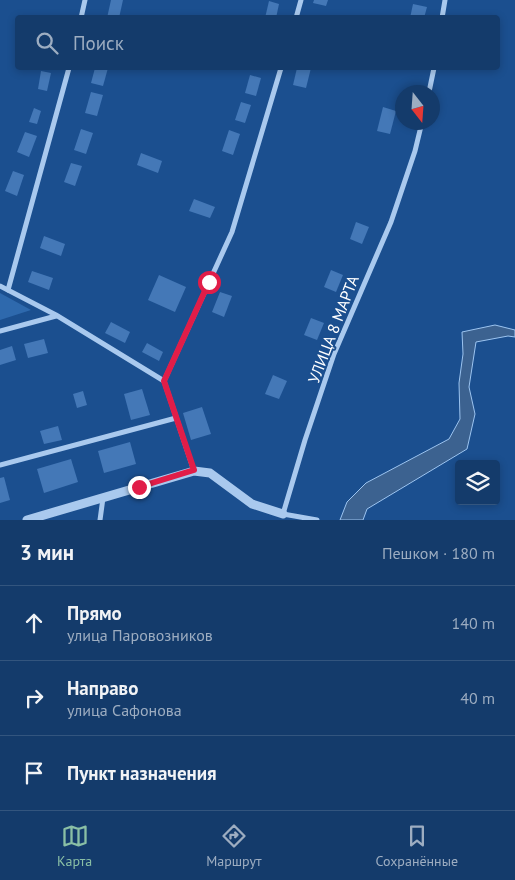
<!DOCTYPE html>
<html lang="ru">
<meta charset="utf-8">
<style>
:root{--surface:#143b6b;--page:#214673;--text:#f1f3f6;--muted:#9dadc1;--line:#33557e;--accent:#8abfa5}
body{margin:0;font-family:"PT Sans",sans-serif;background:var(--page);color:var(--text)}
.controls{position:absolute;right:15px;bottom:15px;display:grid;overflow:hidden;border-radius:5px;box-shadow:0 2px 8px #0003}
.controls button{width:45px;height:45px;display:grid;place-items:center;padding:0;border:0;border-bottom:1px solid var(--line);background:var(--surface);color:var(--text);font:25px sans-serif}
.compass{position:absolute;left:395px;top:85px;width:45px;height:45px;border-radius:50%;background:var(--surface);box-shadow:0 2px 8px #0003;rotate:163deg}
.stop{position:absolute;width:15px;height:15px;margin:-11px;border:4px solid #e11d48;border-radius:50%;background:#fff}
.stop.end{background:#e11d48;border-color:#fff;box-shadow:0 1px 5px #0008}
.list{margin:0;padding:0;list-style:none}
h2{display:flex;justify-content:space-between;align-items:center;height:65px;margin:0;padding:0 20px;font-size:21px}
h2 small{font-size:16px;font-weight:400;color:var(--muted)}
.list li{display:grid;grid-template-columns:32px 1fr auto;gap:15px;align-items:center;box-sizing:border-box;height:75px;padding:0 20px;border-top:1px solid var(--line)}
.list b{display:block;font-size:19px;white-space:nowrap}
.list p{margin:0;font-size:16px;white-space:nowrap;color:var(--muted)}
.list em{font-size:16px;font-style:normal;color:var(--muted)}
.icon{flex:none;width:28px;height:28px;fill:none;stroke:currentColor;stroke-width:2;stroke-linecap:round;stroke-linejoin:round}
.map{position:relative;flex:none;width:515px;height:520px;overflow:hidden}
.search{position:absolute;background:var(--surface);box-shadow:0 2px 8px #0003;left:15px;right:15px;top:15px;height:55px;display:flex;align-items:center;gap:12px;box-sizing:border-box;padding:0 18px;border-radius:5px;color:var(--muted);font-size:19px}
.sheet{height:290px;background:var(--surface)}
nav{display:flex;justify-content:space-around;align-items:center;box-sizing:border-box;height:70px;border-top:1px solid var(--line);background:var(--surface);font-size:14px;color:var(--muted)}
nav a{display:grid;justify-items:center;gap:2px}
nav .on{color:var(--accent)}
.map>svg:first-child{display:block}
.green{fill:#2e69ad}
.water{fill:#3c6290;stroke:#9cc4f0}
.building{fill:#4478b7}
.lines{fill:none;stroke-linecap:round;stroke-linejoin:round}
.minor{stroke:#a9c9ee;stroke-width:5}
.tertiary{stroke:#a9c9ee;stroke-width:9}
.route{stroke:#e11d48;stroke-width:6}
.labels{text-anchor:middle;stroke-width:4;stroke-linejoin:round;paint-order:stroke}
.street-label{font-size:16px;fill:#fff;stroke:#1b4f8f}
</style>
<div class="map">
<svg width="515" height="520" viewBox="0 0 515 520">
<rect width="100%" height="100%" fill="#1b4f8f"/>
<polygon class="green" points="0,293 31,310 0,320"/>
<polygon class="water" points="495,325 515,330 515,337 508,336 476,342 469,387 475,414 467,449 367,509 363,520 340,520 347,502 366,483 449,439 460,419 459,383 463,354 462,332"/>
<g class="building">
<polygon points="111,0 123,0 119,18 107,18"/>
<polygon points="314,0 328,0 326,6 313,3"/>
<polygon points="269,1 279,4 276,18 265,18"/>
<polygon points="413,4 427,7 424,18 410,18"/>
<polygon points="95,68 108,68 103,86 91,83"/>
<polygon points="297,68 311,68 306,88 293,85"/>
<polygon points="41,71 51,73 47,91 38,89"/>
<polygon points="250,75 261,78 256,96 245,93"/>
<polygon points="91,92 103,95 97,116 85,113"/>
<polygon points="241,102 251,105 245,123 235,120"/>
<polygon points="383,107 396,111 390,134 377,131"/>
<polygon points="34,108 41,111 37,124 29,122"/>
<polygon points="81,129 93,133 86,154 74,150"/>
<polygon points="229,130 240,134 233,155 222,151"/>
<polygon points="25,132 37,136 29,157 17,152"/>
<polygon points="141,153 162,161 158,173 137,165"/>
<polygon points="71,163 82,166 75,186 64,182"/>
<polygon points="13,171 24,175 17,196 5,191"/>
<polygon points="194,199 215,207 210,218 189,211"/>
<polygon points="356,222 369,227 362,244 350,239"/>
<polygon points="44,236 65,244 61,256 40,248"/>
<polygon points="331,270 343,275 336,292 324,287"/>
<polygon points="32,271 53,278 49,290 28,282"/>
<polygon points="159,275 186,287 175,312 148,300"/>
<polygon points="220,292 232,296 224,317 212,312"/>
<polygon points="311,318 324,323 317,340 304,335"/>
<polygon points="111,322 130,332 125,343 105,333"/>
<polygon points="44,339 48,353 28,358 24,344"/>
<polygon points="147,343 163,352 159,361 142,352"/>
<polygon points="12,346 16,360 0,365 0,350"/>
<polygon points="273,375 287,381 279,399 265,394"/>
<polygon points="142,389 150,415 131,420 124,394"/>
<polygon points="83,391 87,405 77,408 73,394"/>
<polygon points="202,407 211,434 191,440 183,413"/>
<polygon points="58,426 62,440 44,444 40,431"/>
<polygon points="130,442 136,464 104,473 98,451"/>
<polygon points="71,459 78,482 44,493 37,469"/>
<polygon points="4,477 10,500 0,503 0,478"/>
</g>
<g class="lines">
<g class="minor">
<polyline points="81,18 85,0"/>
<polyline points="296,18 301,0"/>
<polyline points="442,18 445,0"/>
<polyline points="429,92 434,68"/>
<polyline points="0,286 56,315 164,381"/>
<polyline points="8,290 69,68"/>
<polyline points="0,331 56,316"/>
<polyline points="0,465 176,418"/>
<polyline points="194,471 164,381 232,232 281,68"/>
<polyline points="100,520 103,498"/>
<polyline points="317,520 283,514 305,440 334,354 391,222 415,151 422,122"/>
</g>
<polyline class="tertiary" points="27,520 194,471 210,473 252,504 283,514"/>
</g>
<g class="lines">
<polyline class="route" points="139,487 194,470 164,381 209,282"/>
</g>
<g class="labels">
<g class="street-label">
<text transform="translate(333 329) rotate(-69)" y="6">УЛИЦА 8 МАРТА</text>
</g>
</g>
</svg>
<div class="controls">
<button><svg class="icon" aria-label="layers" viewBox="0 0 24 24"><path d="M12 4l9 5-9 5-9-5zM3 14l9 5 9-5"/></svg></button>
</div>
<svg class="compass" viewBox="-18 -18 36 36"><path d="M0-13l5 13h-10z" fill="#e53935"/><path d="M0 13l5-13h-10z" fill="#9dadc1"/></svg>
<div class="stop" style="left:209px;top:282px"></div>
<div class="stop end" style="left:139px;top:487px"></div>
<div class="search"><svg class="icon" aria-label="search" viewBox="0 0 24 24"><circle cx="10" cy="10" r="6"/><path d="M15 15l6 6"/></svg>Поиск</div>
</div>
<section class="sheet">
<h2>3 мин<small>Пешком · 180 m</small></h2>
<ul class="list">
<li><svg class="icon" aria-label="ahead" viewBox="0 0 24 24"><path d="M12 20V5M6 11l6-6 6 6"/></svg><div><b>Прямо</b><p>улица Паровозников</p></div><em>140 m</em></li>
<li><svg class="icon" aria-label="right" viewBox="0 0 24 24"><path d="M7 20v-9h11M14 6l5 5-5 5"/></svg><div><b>Направо</b><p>улица Сафонова</p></div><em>40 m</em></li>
<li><svg class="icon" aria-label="arrive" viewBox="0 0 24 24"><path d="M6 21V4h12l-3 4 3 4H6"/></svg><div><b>Пункт назначения</b></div></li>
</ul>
</section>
<nav>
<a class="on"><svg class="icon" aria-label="map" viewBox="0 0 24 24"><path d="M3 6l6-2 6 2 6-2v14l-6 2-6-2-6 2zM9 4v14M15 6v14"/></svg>Карта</a>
<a><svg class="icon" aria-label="directions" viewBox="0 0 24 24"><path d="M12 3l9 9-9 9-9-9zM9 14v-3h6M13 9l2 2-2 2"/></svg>Маршрут</a>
<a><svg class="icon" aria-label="saved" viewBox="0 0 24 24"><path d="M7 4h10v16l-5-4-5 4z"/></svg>Сохранённые</a>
</nav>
